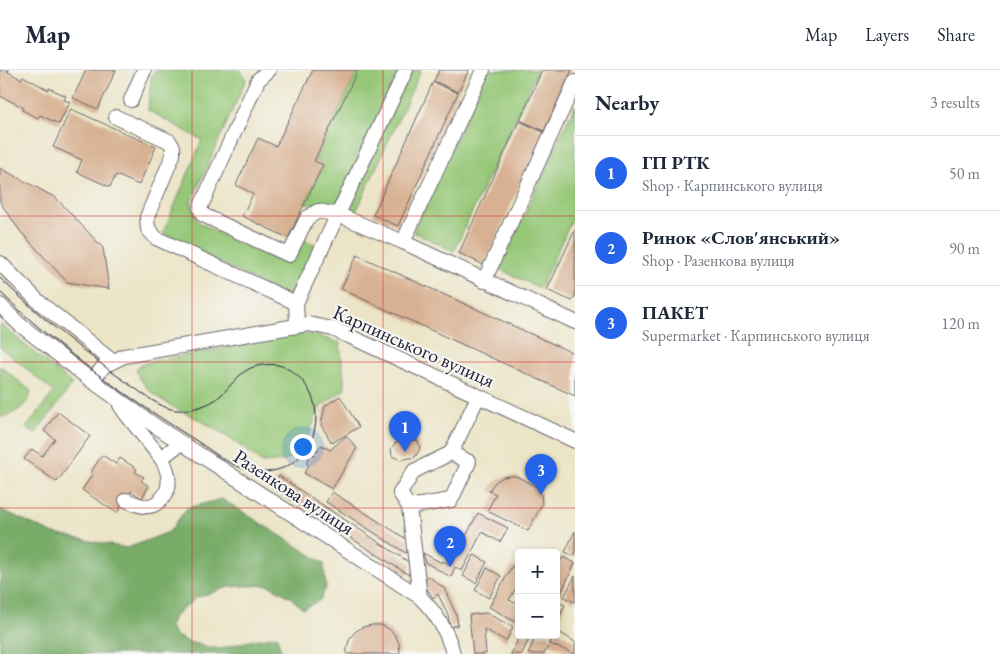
<!DOCTYPE html>
<meta charset="utf-8">
<style>
:root{--surface:#fff;--page:#f2f2f3;--text:#1f2937;--muted:#747a83;--line:#e0e1e3;--accent:#2563eb}
body{margin:0;font-family:"EB Garamond",serif;background:var(--page);color:var(--text)}
.controls{position:absolute;right:15px;bottom:15px;display:grid;overflow:hidden;border-radius:5px;box-shadow:0 2px 8px #0003}
.controls button{width:45px;height:45px;display:grid;place-items:center;padding:0;border:0;border-bottom:1px solid var(--line);background:var(--surface);color:var(--text);font:25px sans-serif}
.you{position:absolute;left:302px;top:376px;width:18px;height:18px;margin:-12px;border:4px solid #fff;border-radius:50%;background:#1a73e8;box-shadow:0 0 0 8px #1a73e833}
.badge{display:grid;place-items:center;width:32px;height:32px;border-radius:50%;background:var(--accent);color:#fff;font-size:16px;font-weight:700}
.pin{position:absolute;translate:-50% -41px;filter:drop-shadow(0 1px 2px #0008)}
.pin::after{content:'';position:absolute;top:26px;width:18px;height:15px;background:inherit;clip-path:polygon(0 0,100% 0,50% 100%)}
.list{margin:0;padding:0;list-style:none}
h2{display:flex;justify-content:space-between;align-items:center;height:65px;margin:0;padding:0 20px;font-size:21px}
h2 small{font-size:16px;font-weight:400;color:var(--muted)}
.list li{display:grid;grid-template-columns:32px 1fr auto;gap:15px;align-items:center;box-sizing:border-box;height:75px;padding:0 20px;border-top:1px solid var(--line)}
.list b{display:block;font-size:19px;white-space:nowrap}
.list p{margin:0;font-size:16px;white-space:nowrap;color:var(--muted)}
.list em{font-size:16px;font-style:normal;color:var(--muted)}
.map{position:relative;flex:none;width:575px;height:584px;overflow:hidden}
header{display:flex;align-items:center;gap:30px;box-sizing:border-box;height:70px;padding:0 25px;background:var(--surface);border-bottom:1px solid var(--line)}
header strong{font-size:24px}
nav{display:flex;gap:28px;margin-inline-start:auto;font-size:18px}
main{display:flex}
aside{flex:1;background:var(--surface)}
.map>svg:first-child{display:block}
.green{fill:#95c777;stroke:#5c7459}
.forest{fill:#78ac68;stroke:#4d6752}
.building{fill:#d8b192}
.lines{fill:none;stroke-linecap:round;stroke-linejoin:round}
.minor-casing{stroke:#68666c;stroke-width:16}
.minor{stroke:#fff;stroke-width:14}
.tram{stroke:#22223b;stroke-width:1}
.grid{fill:none;stroke:#d62828;stroke-width:1;stroke-opacity:0.55}
.labels{text-anchor:middle;stroke-width:4.5;stroke-linejoin:round;paint-order:stroke}
.street-label{font-size:20px;fill:#22223b;stroke:#f6f6f2}
</style>
<header>
<strong>Map</strong>
<nav><a>Map</a><a>Layers</a><a>Share</a></nav>
</header>
<main>
<div class="map">
<svg width="575" height="584" viewBox="0 0 575 584">
<rect width="100%" height="100%" fill="#f6f6f2"/>
<filter id="ink" filterUnits="userSpaceOnUse"><feTurbulence type="fractalNoise" baseFrequency=".02" numOctaves="2"/><feDisplacementMap in="SourceGraphic" scale="10" xChannelSelector="R" yChannelSelector="G"/><feConvolveMatrix kernelMatrix="1 2 1 2 8 2 1 2 1" color-interpolation-filters="sRGB"/></filter>
<filter id="wash" filterUnits="userSpaceOnUse"><feTurbulence type="fractalNoise" baseFrequency=".0096" numOctaves="4" result="noise"/><feDisplacementMap in="SourceGraphic" scale="20" xChannelSelector="R" yChannelSelector="G"/><feGaussianBlur stdDeviation="1.12" result="paint"/><feColorMatrix in="noise" values="0 0 0 0 0 0 0 0 0 0 0 0 0 0 0 0 0 1.4 0 .05"/><feComposite in="paint" operator="in"/></filter>
<g filter="url(#wash)">
<rect width="100%" height="100%" fill="#ebe4c6"/>
<g class="green">
<polygon points="155,0 241,0 246,10 191,132 197,151 226,168 287,194 301,168 318,176 294,224 278,223 163,163 202,70 148,40 151,8"/>
<polygon points="358,0 399,0 334,140 305,133 323,95 314,91"/>
<polygon points="411,0 421,0 354,146 347,141"/>
<polygon points="488,0 538,0 454,181 413,162"/>
<polygon points="575,35 575,143 540,218 499,199"/>
<polygon points="0,254 71,313 71,316 35,364 26,358 54,322 0,277"/>
<path d="M293,263L315,265L340,273L345,319L320,337L309,364L297,384L284,391L262,393C244,377 225,365 205,353C180,339 147,329 136,300L144,293L274,269L281,265Z"/>
<path d="M0,296L31,321C28,336 14,345 0,347Z"/>
</g>
<polygon class="forest" points="222,429 324,493 326,518 320,530 303,539 290,527 268,515 229,517 196,528 174,546 170,557 175,565 188,572 219,579 253,570 277,566 282,584 0,584 0,439 54,464 127,478 169,462 187,438"/>
<g id="blocks">
<g class="building">
<polygon points="0,0 9,0 8,2 21,9 23,6 48,20 49,18 66,26 64,30 70,32 59,54 40,45 38,48 22,40 23,37 0,26"/>
<polygon points="86,0 116,0 98,39 73,28"/>
<polygon points="313,0 358,0 314,91 323,95 288,168 242,146 253,124 236,115 258,68 276,76"/>
<polygon points="439,0 469,0 458,22 434,11"/>
<polygon points="542,0 572,0 544,61 520,50"/>
<polygon points="433,12 458,23 398,156 373,145"/>
<polygon points="71,39 156,77 139,115 116,105 110,117 77,102 82,90 53,77"/>
<polygon points="519,51 544,62 484,195 459,183"/>
<polygon points="0,98 56,128 103,178 109,219 67,212 20,161 0,132"/>
<polygon points="575,160 575,226 572,231 547,220"/>
<polygon points="357,185 575,284 575,326 341,219"/>
<polygon points="340,326 359,357 332,373 321,355 325,336"/>
<polygon points="58,342 90,366 57,412 24,389 32,379 42,386 55,369 44,361"/>
<polygon points="346,366 357,378 332,419 304,403 309,395 306,393 311,384 315,385 311,383 313,380 317,381 321,375 330,380"/>
<polygon points="412,369 418,371 420,379 415,387 400,390 392,386 391,379 396,372"/>
<polygon points="102,385 116,394 120,388 137,399 135,402 144,407 141,411 149,416 142,428 131,421 117,443 82,420 93,403 91,402"/>
<polygon points="279,406 410,493 409,505 271,417"/>
<polygon points="510,406 516,406 537,417 541,425 542,434 528,461 487,441 496,424 489,421 494,413 503,407"/>
<polygon points="332,422 408,470 410,479 406,483 326,432"/>
<polygon points="478,443 508,458 500,472 482,462 462,501 455,497 451,507 426,493 423,483 442,493 443,491 451,495"/>
<polygon points="575,461 575,486 565,482"/>
<polygon points="474,485 487,492 476,513 463,506"/>
<polygon points="563,487 575,493 560,525 556,523 556,500"/>
<polygon points="512,496 518,499 517,517 509,530 519,535 519,546 516,552 489,537"/>
<polygon points="487,498 501,506 489,528 475,520"/>
<polygon points="428,506 444,518 456,544 458,555 450,557 448,545 438,524 433,528 423,512"/>
<polygon points="575,506 575,532 564,527"/>
<polygon points="556,531 565,535 559,547 556,546"/>
<polygon points="486,543 513,557 506,571 484,559 486,584 473,584 469,545"/>
<polygon points="372,555 381,555 389,559 395,565 399,573 400,584 347,584 347,577 350,568 356,561 363,557"/>
<polygon points="556,560 575,572 575,584 550,574 554,565 556,565"/>
<polygon points="520,565 531,565 522,584 511,584"/>
<polygon points="536,565 550,565 549,567 552,569 544,584 528,584"/>
</g>
</g>
</g>
<g filter="url(#ink)">
<use href="#blocks" fill-opacity="0" stroke="#68666c" stroke-width="1"/>
<g class="lines">
<g class="minor-casing">
<g id="minor">
<polyline points="269,0 258,10 200,138 203,145 289,185 307,148 318,141 339,145 403,172 575,252"/>
<polyline points="131,30 144,0"/>
<polyline points="116,47 169,71 173,77 173,85 147,147 148,159 156,168 296,233"/>
<polyline points="403,172 483,0"/>
<polyline points="0,193 39,232 112,291"/>
<polyline points="484,211 575,12"/>
<path d="M0,235L19,254L92,311L157,357L420,527C436,543 448,562 453,584"/>
<polyline points="297,254 296,233 406,0"/>
<polyline points="92,311 104,296 124,286 308,254 333,259 349,266 575,371"/>
<polyline points="120,335 126,344 161,388 181,373"/>
<polyline points="451,383 469,392 451,430 409,437 400,423 414,401 451,383 478,327"/>
<path d="M126,430C133,433 140,437 148,436C153,436 156,434 159,431C173,420 170,402 161,388"/>
<polyline points="409,437 420,527"/>
</g>
</g>
<use href="#minor" class="minor"/>
<path class="tram" d="M0,208C41,248 86,284 133,317C145,325 160,338 176,340C188,341 204,337 215,330C232,318 239,297 263,295C271,294 279,294 286,298C335,324 321,398 265,402C238,404 213,381 192,368C124,325 57,278 0,222"/>
</g>
</g>
<path class="grid" d="M192,0V584M383,0V584M0,146H575M0,292H575M0,438H575"/>
<g class="labels">
<g class="street-label">
<text transform="translate(414 276) rotate(24)" y="7">Карпинського вулиця</text>
<text transform="translate(294 422) rotate(33)" y="7">Разенкова вулиця</text>
</g>
</g>
</svg>
<div class="controls">
<button>+</button>
<button>−</button>
</div>
<div class="you"></div>
<div class="pin badge" style="left:405px;top:382px">1</div>
<div class="pin badge" style="left:450px;top:497px">2</div>
<div class="pin badge" style="left:541px;top:425px">3</div>
</div>
<aside>
<h2>Nearby<small>3 results</small></h2>
<ul class="list">
<li><span class="badge">1</span><div><b>ГП РТК</b><p>Shop · Карпинського вулиця</p></div><em>50 m</em></li>
<li><span class="badge">2</span><div><b>Ринок «Слов'янський»</b><p>Shop · Разенкова вулиця</p></div><em>90 m</em></li>
<li><span class="badge">3</span><div><b>ПАКЕТ</b><p>Supermarket · Карпинського вулиця</p></div><em>120 m</em></li>
</ul>
</aside>
</main>
